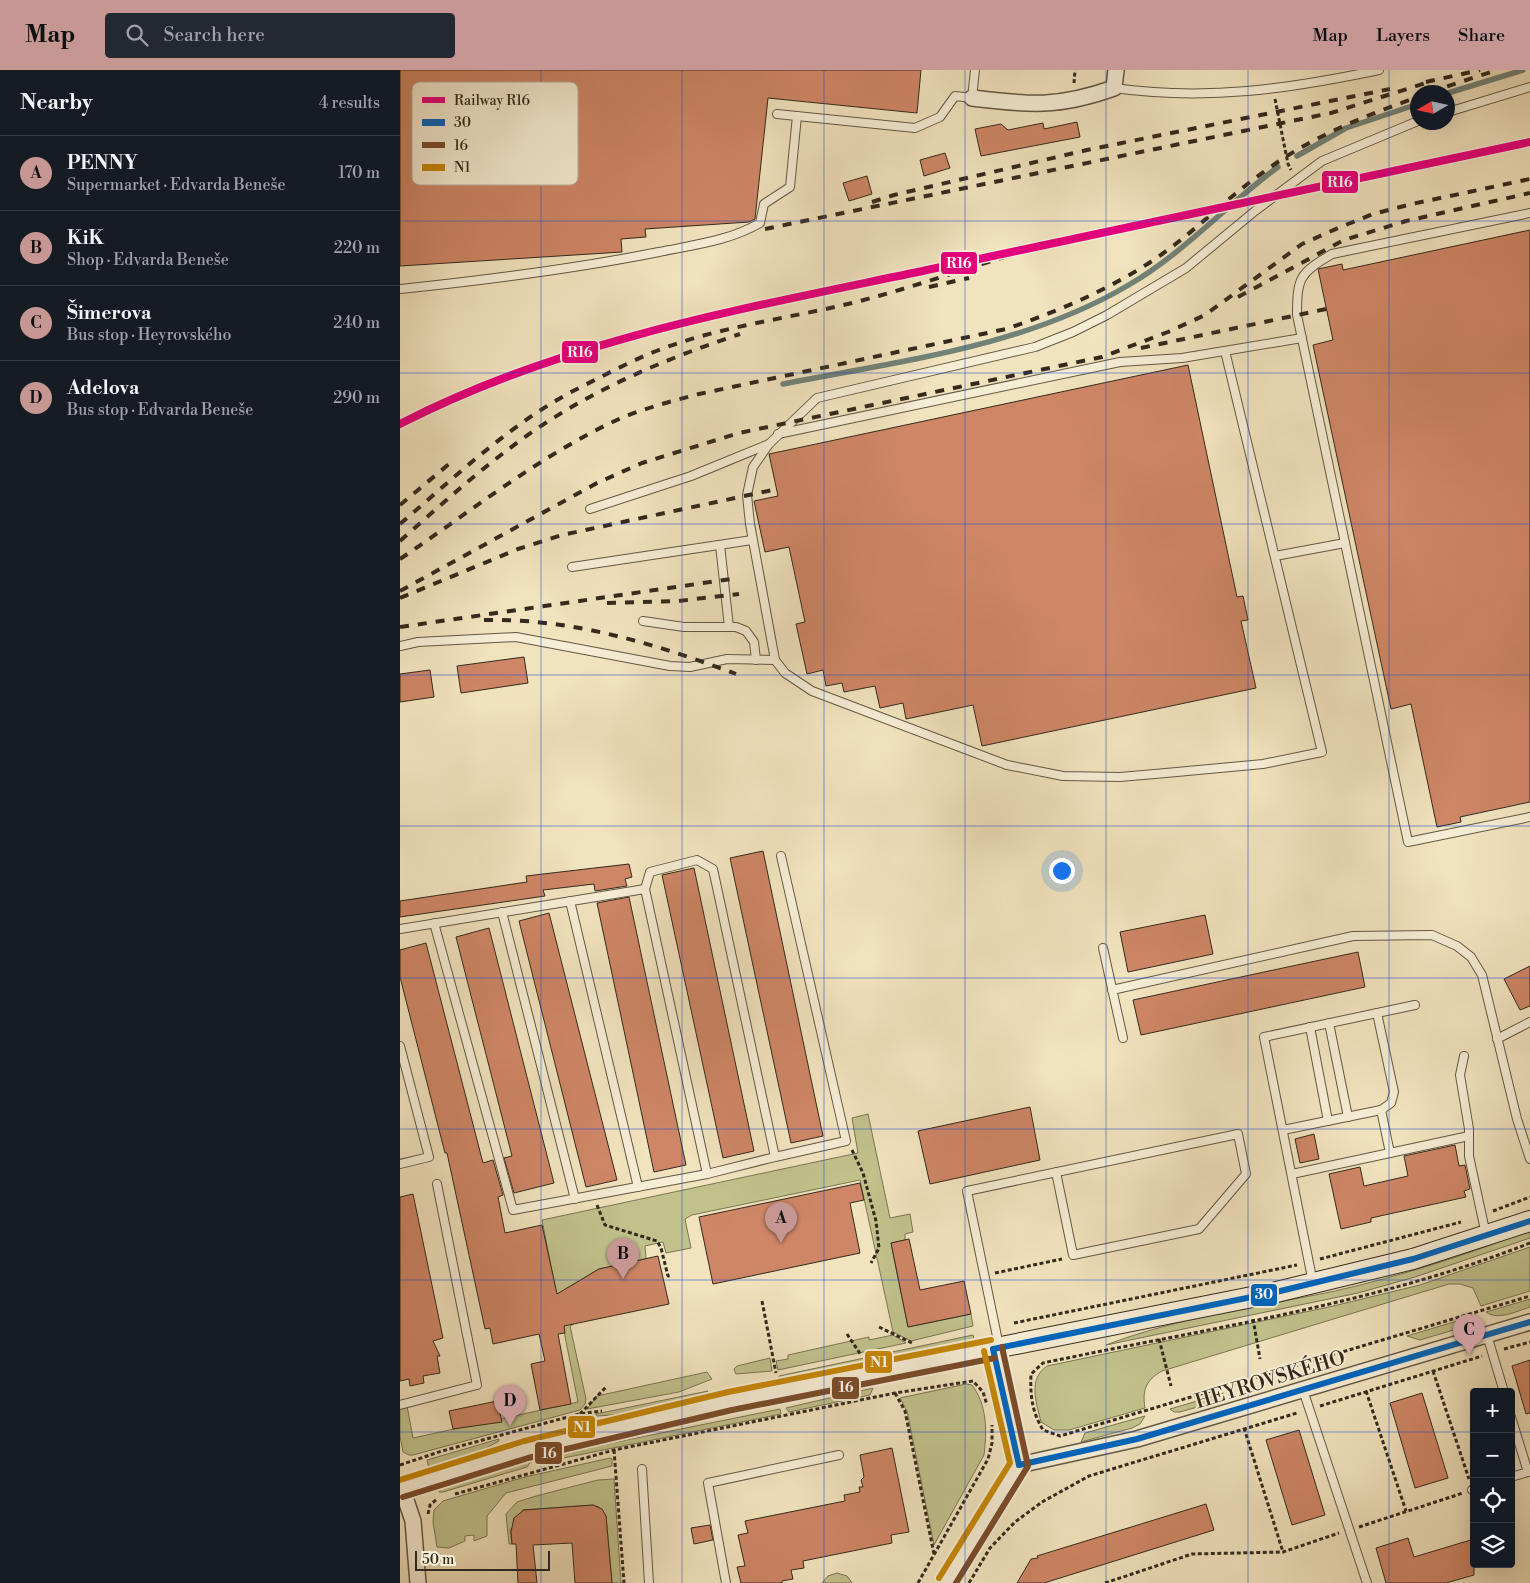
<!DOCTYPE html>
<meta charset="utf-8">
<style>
:root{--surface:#171b24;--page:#242831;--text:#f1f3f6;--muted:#9ea1a6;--line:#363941;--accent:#c59692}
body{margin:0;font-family:"Libre Bodoni",serif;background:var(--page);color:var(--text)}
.controls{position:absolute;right:15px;bottom:15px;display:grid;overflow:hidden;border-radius:5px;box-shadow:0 5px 20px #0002}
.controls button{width:45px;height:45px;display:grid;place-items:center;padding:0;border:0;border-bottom:1px solid var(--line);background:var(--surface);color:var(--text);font:25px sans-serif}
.compass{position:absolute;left:1010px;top:15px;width:45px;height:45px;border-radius:50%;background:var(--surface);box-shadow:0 5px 20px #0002;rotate:261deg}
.scale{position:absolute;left:15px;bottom:12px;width:135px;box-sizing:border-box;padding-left:5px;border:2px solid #33291c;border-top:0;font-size:14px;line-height:18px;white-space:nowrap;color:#33291c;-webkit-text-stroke:4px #f6edd5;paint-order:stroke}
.you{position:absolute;left:661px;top:800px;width:18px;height:18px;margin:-12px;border:4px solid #fff;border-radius:50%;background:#1a73e8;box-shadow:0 0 0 8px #1a73e833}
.badge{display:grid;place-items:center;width:32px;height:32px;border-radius:50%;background:var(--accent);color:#111;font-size:16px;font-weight:700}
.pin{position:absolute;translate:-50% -41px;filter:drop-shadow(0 1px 2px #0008)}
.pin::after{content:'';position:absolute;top:26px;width:18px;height:15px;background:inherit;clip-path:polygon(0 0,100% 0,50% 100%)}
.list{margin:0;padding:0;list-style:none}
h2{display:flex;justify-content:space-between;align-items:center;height:65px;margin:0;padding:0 20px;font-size:21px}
h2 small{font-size:16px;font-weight:400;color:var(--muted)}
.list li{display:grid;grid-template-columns:32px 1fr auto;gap:15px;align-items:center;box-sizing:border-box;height:75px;padding:0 20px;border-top:1px solid var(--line)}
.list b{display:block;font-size:19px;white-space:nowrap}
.list p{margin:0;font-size:16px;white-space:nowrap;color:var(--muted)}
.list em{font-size:16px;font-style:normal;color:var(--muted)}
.icon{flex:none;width:28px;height:28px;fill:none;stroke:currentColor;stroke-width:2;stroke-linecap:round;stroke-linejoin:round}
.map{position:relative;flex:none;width:1130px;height:1513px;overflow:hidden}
header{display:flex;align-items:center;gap:30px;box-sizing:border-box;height:70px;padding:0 25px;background:var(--accent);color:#111}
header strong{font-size:24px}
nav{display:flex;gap:28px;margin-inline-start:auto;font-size:18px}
.search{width:350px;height:45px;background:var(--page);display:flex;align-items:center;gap:12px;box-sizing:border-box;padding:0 18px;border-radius:5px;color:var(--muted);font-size:19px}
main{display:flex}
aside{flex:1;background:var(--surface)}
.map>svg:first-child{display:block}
.green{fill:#c1c18c;stroke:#7a7554}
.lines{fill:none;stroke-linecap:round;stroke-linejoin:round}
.stream{stroke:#718278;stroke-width:5.5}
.building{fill:#ce8666;stroke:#33291c}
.lane-casing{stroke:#625844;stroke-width:10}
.street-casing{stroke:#625844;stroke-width:18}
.secondary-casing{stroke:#33291c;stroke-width:22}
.path{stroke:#33291c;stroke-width:3;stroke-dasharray:4 2.5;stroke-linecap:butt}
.lane{stroke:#f6edd5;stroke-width:8}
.street{stroke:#f6edd5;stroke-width:15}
.secondary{stroke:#f6edd5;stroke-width:20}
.rail{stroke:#33291c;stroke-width:4;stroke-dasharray:9 9;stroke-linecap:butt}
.bus-1-casing{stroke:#f6edd5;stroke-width:10}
.bus-2-casing{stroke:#f6edd5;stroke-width:10}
.bus-3-casing{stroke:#f6edd5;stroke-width:10}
.bus-1{stroke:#0065bd;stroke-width:6}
.bus-2{stroke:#7a4b2a;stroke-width:6}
.bus-3{stroke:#c68707;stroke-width:6}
.rail-1-casing{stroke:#f6edd5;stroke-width:11}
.rail-1{stroke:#e5007d;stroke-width:8}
.grid{fill:none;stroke:#1d4ed8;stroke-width:1;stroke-opacity:0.55}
.labels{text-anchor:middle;stroke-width:4;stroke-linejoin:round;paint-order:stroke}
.street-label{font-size:20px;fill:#33291c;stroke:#f6edd5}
.key{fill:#f6edd5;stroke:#bcb29e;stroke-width:1}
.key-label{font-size:14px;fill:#33291c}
.line-badge{stroke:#f6edd5;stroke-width:2}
.badge-label{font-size:14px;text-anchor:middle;font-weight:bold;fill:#fff}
</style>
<header>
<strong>Map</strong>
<div class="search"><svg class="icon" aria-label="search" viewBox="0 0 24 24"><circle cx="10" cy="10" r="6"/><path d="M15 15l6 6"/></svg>Search here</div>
<nav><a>Map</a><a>Layers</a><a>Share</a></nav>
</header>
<main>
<aside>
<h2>Nearby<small>4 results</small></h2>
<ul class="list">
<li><span class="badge">A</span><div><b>PENNY</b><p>Supermarket · Edvarda Beneše</p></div><em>170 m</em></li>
<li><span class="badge">B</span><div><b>KiK</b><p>Shop · Edvarda Beneše</p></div><em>220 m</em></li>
<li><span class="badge">C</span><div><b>Šimerova</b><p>Bus stop · Heyrovského</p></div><em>240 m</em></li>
<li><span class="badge">D</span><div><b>Adelova</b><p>Bus stop · Edvarda Beneše</p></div><em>290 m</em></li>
</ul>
</aside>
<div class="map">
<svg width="1130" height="1513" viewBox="0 0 1130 1513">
<rect width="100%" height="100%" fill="#f1e3be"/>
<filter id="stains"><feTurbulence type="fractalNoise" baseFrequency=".004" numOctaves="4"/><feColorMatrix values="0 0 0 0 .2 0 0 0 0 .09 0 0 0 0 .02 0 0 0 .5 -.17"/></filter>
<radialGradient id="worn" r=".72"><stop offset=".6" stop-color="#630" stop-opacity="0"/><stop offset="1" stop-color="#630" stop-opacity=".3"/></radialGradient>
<g class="green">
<polygon points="468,1044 490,1148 510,1144 513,1162 505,1164 505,1170 491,1173 508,1257 571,1244 573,1256 511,1271 493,1262 460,1110 292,1145 285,1149 291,1178 266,1183 263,1172 245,1176 246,1189 199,1199 167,1218 174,1254 170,1256 186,1329 185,1334 180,1340 13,1385 9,1385 3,1382 0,1366 0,1338 7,1336 13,1368 178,1332 142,1150 458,1083 452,1048"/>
<path d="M1130,1160V1168L1015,1207L958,1223L706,1275C779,1247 858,1237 935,1221C1001,1206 1067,1185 1130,1160Z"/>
<path d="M1130,1177V1221L1081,1236L1073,1218L1060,1214H1049L762,1301C746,1310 742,1320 745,1338L669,1360H654L641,1352C636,1332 628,1309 647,1296L929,1237L1020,1215Z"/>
<path d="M1130,1229V1237C1117,1241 1098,1251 1086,1242Z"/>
<polygon points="1057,1251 1063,1252 1057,1259 1020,1270 1007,1266"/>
<polygon points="493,1265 506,1273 378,1300 376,1291 388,1289 388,1285 469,1267 469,1270"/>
<polygon points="573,1265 575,1273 380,1313 379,1306"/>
<polygon points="370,1288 372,1301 336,1304 334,1299 337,1296"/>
<polygon points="307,1302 312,1309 279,1322 187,1339 197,1326"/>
<path d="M566,1314L572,1315C587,1335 587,1360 584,1385L534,1475L507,1341L500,1328Z"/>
<polygon points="473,1318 470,1325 389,1342 386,1338"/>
<path d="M308,1321C285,1340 227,1344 197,1346L196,1344Z"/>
<polygon points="824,1323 815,1332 780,1342 774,1342 770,1339"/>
<polygon points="380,1339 381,1344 144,1392 142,1387"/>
<polygon points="745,1346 740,1354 732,1358 681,1372 685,1363"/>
<polygon points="99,1369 99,1371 79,1382 29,1398 27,1390"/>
<polygon points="210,1388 212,1389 212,1396 106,1423 87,1446 87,1466 74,1471 74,1465 65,1466 65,1471 49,1478 37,1477 33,1452 34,1440 43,1431 125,1407"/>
<polygon points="133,1389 127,1397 43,1422 39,1422 36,1417"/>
<polygon points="214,1409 221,1513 212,1513 206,1446 199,1437 193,1435 122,1440 122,1446 114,1458 110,1459 112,1474 109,1474 106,1444 117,1432 136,1426 198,1410"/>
<polygon points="437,1503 447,1506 452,1513 422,1513 428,1506"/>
</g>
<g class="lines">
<g class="stream">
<polyline points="1048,23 1123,0"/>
<polyline points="897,86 946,58 1018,34"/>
<path d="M383,314C499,291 623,277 727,216C783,184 826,135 878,97"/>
</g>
</g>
<g class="building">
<polygon points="0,0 521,0 517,43 368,28 355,149 349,152 245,159 246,167 221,169 222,182 0,196"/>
<polygon points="677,52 680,67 581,86 575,59 601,54 608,60 643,53 644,59"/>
<polygon points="545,83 550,98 524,106 520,90"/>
<polygon points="467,106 472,124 449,131 443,113"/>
<polygon points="1130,160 1130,732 1060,747 1061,752 1037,757 1011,634 991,639 913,275 933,270 918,199 942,194 943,200"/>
<polygon points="788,295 837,527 843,526 848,550 841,551 856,618 582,676 573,635 506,649 503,633 480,638 475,616 444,622 442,613 426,616 423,600 407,604 396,554 405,552 389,477 365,482 354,431 378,426 369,384"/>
<polygon points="124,587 128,613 61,623 57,596"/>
<polygon points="30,600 34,627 0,632 0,604"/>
<polygon points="363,781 423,1066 391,1073 330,788"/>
<polygon points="229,794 232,807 225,809 227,816 195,821 194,814 143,820 145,826 0,847 0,831 127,812 126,806"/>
<polygon points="294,798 354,1081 323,1088 262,805"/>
<polygon points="229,827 286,1095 254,1102 197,833"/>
<polygon points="149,843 217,1110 186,1117 119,851"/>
<polygon points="805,845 813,884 728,902 720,862"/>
<polygon points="89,858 154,1113 114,1123 104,1088 112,1086 56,867"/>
<polygon points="26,873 83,1093 93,1090 103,1125 98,1127 105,1163 142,1155 157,1224 199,1199 258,1186 269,1234 164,1256 165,1263 158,1264 171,1334 140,1340 131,1294 145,1291 139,1264 93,1274 90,1258 85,1259 47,1083 45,1083 0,907 0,880"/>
<polygon points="958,882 965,917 741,965 733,930"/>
<polygon points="1130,896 1130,936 1120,940 1104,909"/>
<polygon points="630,1037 640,1090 530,1114 518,1061"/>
<polygon points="914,1064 919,1089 900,1093 895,1069"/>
<polygon points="1055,1075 1059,1096 1065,1095 1070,1119 1064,1121 1066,1127 971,1148 971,1152 941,1159 929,1104 960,1097 964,1116 1008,1106 1004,1086"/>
<polygon points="460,1113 464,1130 450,1133 460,1183 313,1214 299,1147"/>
<polygon points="13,1124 43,1268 33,1271 40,1286 37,1286 40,1303 23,1306 24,1313 10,1316 9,1309 0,1311 0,1127"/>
<polygon points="509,1169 520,1220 564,1211 571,1244 508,1257 491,1173"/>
<polygon points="1130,1290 1130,1343 1126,1344 1112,1296"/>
<polygon points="1022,1323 1048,1408 1015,1418 990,1333"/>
<polygon points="97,1331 102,1352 53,1359 49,1341"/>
<polygon points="899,1360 925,1445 892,1455 866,1370"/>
<polygon points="492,1378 509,1462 491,1465 492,1473 403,1491 404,1498 391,1500 393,1509 382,1511 382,1513 341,1513 337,1497 345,1496 338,1465 348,1463 345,1451 445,1431 444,1425 460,1422 459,1417 463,1417 461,1410 464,1407 460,1385"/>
<polygon points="806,1434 814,1460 644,1513 617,1513 631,1489 638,1488 637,1486"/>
<polygon points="193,1435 202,1439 206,1446 212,1513 175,1513 172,1473 133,1475 137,1513 118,1513 116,1474 112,1474 111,1462 114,1448 124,1440"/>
<polygon points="310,1455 313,1470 294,1474 291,1458"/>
<polygon points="1008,1468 1014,1487 1074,1469 1074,1505 1046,1513 986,1513 976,1478"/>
</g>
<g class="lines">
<g class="lane-casing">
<g id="lane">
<path d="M714,18C807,31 888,19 979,0"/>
<polyline points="1048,42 1130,17"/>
<polyline points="377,44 515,58 540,47 555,26 572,28 575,0"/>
<path d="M1130,143L932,184C900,203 897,207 897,245L1008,772L1130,747"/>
<path d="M0,219C87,210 173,199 259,182C293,175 329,171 360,153L364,134L390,117L397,46"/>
<polyline points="825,281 922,682 863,694 766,703 720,707 663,706 607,695 412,621 385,603 375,590 350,454 347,425 353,397 369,374 417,328 635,277 673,262 707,245 786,198 855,141 922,91 1018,51"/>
<polyline points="378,364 720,292 782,288 902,268"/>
<polyline points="190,439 291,406 369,374"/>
<polyline points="320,475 329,557"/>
<polyline points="875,486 945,473"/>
<polyline points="172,497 352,470"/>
<polyline points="243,551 284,557 336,557 346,561 354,572 356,590"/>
<polyline points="0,576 18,572 116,567 270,596 290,597 327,589 375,590"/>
<polyline points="245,819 250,802 297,790 313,799 375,1087 307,1104"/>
<polyline points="170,831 238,1117"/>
<polyline points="102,842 175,1129"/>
<polyline points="0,859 245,819 307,1104 113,1140 34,853"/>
<polyline points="703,878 723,968"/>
<polyline points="712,920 953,866 1032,865 1057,876 1071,887 1082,905 1117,1049 1130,1089"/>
<polyline points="929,953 948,1047"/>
<polyline points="910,957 928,1051"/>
<polyline points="1097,969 1130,952"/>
<polyline points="0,976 29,1087 0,1094"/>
<polyline points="1064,986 1060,1005 1069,1059 1069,1086 1086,1165"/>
<polyline points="981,1040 990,1083"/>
<polyline points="883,1060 981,1040 991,1033 994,1022 977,943"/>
<polyline points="375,1087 446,1071 381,786"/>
<polyline points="892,1104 1069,1066"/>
<polyline points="913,1213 864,967 1015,935"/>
<polyline points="1087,1265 1104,1322"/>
<polyline points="599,1276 567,1121 838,1064 846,1104 799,1159 673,1185 656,1102"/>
<polyline points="903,1320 967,1513"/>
<polyline points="0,1335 77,1315 37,1114"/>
<polyline points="1111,1347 1128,1402 1130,1402"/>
<polyline points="242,1399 249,1513"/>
<polyline points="1111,1407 1128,1402"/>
<polyline points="1072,1420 1074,1419"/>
<polyline points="326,1513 308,1413 439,1385"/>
</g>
</g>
<g class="street-casing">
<g id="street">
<path d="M572,28C629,35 658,38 714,18L716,0"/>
<polyline points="619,1395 737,1369 1130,1252"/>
<polyline points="2,1418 13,1451 18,1513"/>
<polyline points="546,1513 619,1395 593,1279"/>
</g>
</g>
<g class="secondary-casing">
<polyline id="secondary" points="0,1419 126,1380 330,1331 872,1223 1013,1189 1130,1151"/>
</g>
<g class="path">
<polyline points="674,13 675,0"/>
<polyline points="875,29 888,94 891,100"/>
<polyline points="452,1080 463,1103 476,1151 479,1178 471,1193"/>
<polyline points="197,1135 205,1155 257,1171 261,1178 268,1206 271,1206"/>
<polyline points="1093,1141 1130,1127"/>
<path d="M1130,1173C976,1234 805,1259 643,1293L631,1304C630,1325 632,1342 643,1360L660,1366L1130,1226"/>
<polyline points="920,1189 1061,1152"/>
<polyline points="595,1203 662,1189"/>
<polyline points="362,1231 376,1303"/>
<polyline points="853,1249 860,1289"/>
<polyline points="614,1253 897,1195"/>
<polyline points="479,1257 514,1274"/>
<polyline points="447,1264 461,1285"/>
<polyline points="759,1269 771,1316"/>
<polyline points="1104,1279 1130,1272"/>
<polyline points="1033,1301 1069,1409"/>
<polyline points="966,1321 1006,1441"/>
<polyline points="495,1323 505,1341 534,1484"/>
<polyline points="920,1336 1082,1286"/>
<polyline points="180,1344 207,1316"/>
<polyline points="844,1358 883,1482"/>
<polyline points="214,1380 224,1513"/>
<polyline points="0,1395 42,1381 179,1344 202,1341"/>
<polyline points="55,1424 214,1380 495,1323 573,1311 583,1322 587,1335"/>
<polyline points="28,1444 30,1435 37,1429"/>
<polyline points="959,1457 1063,1423"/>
<polyline points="518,1513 588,1389 592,1373 592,1355"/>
<polyline points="569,1513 590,1478 615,1452 642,1432 689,1406 897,1343"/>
<polyline points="705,1513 792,1484 883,1482 939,1463"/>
</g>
<use href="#lane" class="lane"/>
<use href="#street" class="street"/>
<use href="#secondary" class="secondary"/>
<g class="rail">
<polyline points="1026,12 1080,0"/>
<polyline points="1030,22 1097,0"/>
<polyline points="472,132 494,125 687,80 990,19"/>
<polyline points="365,159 931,43 1032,11"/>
<polyline points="529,217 569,208"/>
<polyline points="838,227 944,170 1006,151 1130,123"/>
<polyline points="741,278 926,239"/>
<polyline points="0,435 55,389"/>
<path d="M0,454C55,407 109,355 173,321C199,308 225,294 251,283C315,257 386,249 452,233C524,215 593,188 665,170"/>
<path d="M0,471C44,432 87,393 135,360C198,317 268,288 340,264"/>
<path d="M0,489C70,442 142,384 219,349C245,338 272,331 299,324L606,259C656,242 704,222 749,193C791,166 825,129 865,101C911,67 964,46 1018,27"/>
<polyline points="0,521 197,413 242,393 339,363 702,287 768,262 805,245 902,174 938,158 973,144 1012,134 1130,109"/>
<polyline points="0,528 118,479 162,465 377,419"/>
<polyline points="207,533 278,531 339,524"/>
<path d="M84,550C171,548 256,574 336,604"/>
<polyline points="0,557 338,508"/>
</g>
<g class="bus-1-casing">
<g id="bus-1">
<polyline points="593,1279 872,1223 1013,1189 1130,1151"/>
<polyline points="593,1279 619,1395"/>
<polyline points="619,1395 737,1369 1130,1252"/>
</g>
</g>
<g class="bus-2-casing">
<g id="bus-2">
<polyline points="3,1427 128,1388 332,1340 595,1288"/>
<polyline points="556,1513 628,1396 602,1277"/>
</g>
</g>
<g class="bus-3-casing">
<g id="bus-3">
<polyline points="0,1410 124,1371 328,1322 591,1270"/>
<polyline points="539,1508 610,1393 584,1281"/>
</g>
</g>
<use href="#bus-1" class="bus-1"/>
<use href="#bus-2" class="bus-2"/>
<use href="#bus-3" class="bus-3"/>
<g class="rail-1-casing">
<path id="rail-1" d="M0,354C165,269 347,238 527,200C728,157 929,115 1130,72"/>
</g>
<use href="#rail-1" class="rail-1"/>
</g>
<path class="grid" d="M141,0V1513M282,0V1513M424,0V1513M565,0V1513M706,0V1513M848,0V1513M989,0V1513M0,151H1130M0,303H1130M0,454H1130M0,605H1130M0,756H1130M0,908H1130M0,1059H1130M0,1210H1130M0,1362H1074M1111,1362H1130"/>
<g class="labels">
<g class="street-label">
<text transform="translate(870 1309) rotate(-17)" y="7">HEYROVSKÉHO</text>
</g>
</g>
<rect x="12" y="12" width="166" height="103" rx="8" class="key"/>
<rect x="22" y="27" width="23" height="6" fill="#e5007d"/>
<rect x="22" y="49" width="23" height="7" fill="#0065bd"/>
<rect x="22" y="72" width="23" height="6" fill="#7a4b2a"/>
<rect x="22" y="94" width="23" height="7" fill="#c68707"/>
<g class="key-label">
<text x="54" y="35">Railway R16</text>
<text x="54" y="57">30</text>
<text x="54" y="80">16</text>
<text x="54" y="102">N1</text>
</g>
<g class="line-badge">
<rect x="921" y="100" width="38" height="24" rx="5" fill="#e5007d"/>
<rect x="540" y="181" width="38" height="24" rx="5" fill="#e5007d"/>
<rect x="161" y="270" width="38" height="24" rx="5" fill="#e5007d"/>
<rect x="850" y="1213" width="28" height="24" rx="5" fill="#0065bd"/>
<rect x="464" y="1280" width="29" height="24" rx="5" fill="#c68707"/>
<rect x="431" y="1306" width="29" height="24" rx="5" fill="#7a4b2a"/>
<rect x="167" y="1345" width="29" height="24" rx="5" fill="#c68707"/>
<rect x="134" y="1371" width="29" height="24" rx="5" fill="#7a4b2a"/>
</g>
<g class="badge-label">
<text x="940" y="117">R16</text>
<text x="559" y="198">R16</text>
<text x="180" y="287">R16</text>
<text x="864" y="1229">30</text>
<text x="479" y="1297">N1</text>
<text x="446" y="1322">16</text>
<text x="182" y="1362">N1</text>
<text x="149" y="1388">16</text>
</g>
<rect width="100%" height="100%" filter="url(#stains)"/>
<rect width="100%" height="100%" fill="url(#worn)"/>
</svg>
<div class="controls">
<button>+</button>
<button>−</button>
<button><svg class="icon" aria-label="locate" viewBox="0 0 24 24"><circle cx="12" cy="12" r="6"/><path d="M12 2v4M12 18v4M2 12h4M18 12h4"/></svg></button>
<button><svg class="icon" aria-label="layers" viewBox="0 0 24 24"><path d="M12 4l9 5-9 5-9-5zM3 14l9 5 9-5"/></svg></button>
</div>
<svg class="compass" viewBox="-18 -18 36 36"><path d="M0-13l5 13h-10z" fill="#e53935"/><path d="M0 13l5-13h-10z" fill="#9ea1a6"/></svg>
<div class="scale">50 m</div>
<div class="you"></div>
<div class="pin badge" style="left:381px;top:1173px">A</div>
<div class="pin badge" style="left:223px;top:1209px">B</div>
<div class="pin badge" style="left:1069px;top:1285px">C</div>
<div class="pin badge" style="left:110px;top:1356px">D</div>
</div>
</main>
